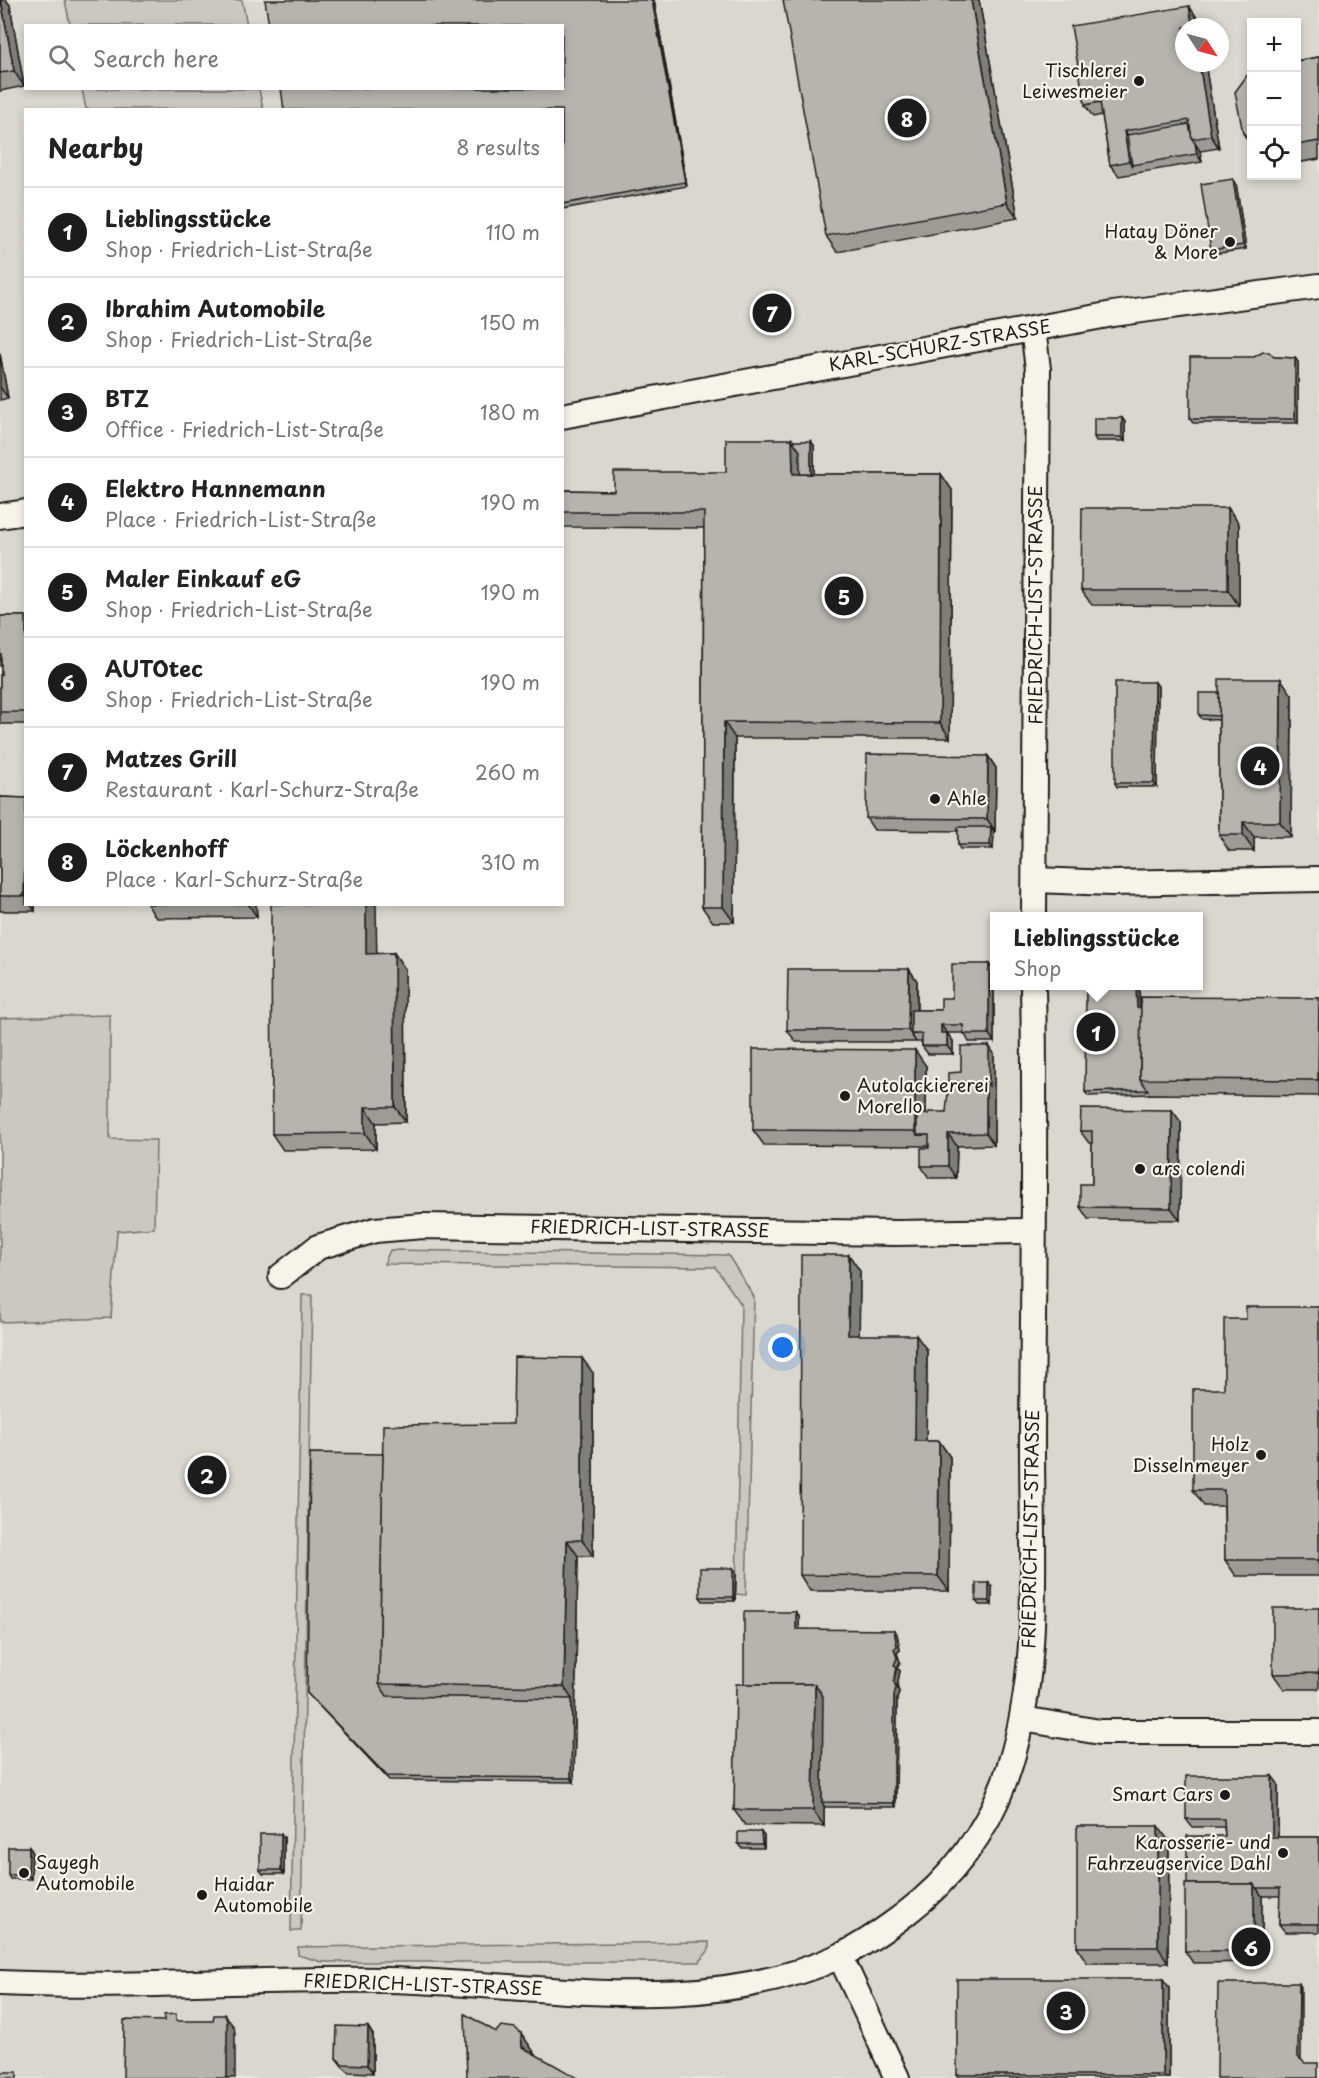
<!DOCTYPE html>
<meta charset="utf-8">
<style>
:root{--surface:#fff;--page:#f2f2f2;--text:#222;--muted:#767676;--line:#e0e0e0;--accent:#1c1c1c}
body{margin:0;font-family:"Playpen Sans",sans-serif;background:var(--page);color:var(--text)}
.controls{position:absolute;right:18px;top:18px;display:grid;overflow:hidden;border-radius:0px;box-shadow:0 3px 9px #0003}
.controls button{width:54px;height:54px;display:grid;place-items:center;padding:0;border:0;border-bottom:2px solid var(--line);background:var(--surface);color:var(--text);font:30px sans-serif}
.compass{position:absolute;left:1175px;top:18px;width:54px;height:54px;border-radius:50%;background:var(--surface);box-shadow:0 3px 9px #0003;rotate:126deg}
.you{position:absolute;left:783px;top:1348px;width:21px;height:21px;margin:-15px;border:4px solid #fff;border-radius:50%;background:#1a73e8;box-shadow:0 0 0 9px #1a73e833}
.badge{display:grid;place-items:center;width:39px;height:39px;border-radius:50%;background:var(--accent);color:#fff;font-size:20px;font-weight:700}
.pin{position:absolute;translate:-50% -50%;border:3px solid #fff;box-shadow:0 2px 6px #0006}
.popup{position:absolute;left:990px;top:912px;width:213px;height:78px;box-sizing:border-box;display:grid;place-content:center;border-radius:0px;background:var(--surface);filter:drop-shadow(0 2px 4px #0005);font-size:20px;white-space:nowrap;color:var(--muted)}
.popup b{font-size:22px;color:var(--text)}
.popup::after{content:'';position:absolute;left:50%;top:100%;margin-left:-12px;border:12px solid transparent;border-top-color:var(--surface)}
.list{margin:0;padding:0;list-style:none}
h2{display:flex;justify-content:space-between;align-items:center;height:78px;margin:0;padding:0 24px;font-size:26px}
h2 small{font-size:20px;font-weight:400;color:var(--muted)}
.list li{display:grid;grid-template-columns:39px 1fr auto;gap:18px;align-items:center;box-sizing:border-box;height:90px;padding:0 24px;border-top:2px solid var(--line)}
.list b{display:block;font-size:22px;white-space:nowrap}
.list p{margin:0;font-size:20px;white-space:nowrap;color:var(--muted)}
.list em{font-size:20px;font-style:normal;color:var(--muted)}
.icon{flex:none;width:33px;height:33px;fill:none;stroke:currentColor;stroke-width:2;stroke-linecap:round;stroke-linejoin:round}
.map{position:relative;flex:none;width:1319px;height:2078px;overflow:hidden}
.search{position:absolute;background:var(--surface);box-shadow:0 3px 9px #0003;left:24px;top:24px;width:540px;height:66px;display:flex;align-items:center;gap:15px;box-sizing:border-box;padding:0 21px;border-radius:0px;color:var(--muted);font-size:22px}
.panel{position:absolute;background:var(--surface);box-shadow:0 3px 9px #0003;left:24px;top:108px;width:540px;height:798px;border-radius:0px}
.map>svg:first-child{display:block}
.built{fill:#dad7ce;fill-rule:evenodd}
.green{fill:#ccc8c0;stroke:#74726e;stroke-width:1.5}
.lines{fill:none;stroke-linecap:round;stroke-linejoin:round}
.minor-casing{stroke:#1c1c1c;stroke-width:28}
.minor{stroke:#f7f3e8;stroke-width:24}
.wall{fill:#9d9b94;stroke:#1c1c1c;stroke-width:1.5}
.shaded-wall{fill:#7f7e78;stroke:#1c1c1c;stroke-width:1.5}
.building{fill:#b6b4ac;stroke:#1c1c1c;stroke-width:1.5}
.poi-dot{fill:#1c1c1c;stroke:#f7f3e8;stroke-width:2}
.labels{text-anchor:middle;stroke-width:4.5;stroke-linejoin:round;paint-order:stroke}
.poi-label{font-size:18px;fill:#1c1c1c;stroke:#f7f3e8;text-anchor:end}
.street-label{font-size:18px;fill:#1c1c1c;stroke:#f7f3e8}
</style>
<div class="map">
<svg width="1319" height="2078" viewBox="0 0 1319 2078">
<rect width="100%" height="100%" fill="#eae6dc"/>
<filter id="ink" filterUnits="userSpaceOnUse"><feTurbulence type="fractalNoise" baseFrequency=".0167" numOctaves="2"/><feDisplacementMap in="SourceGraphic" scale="12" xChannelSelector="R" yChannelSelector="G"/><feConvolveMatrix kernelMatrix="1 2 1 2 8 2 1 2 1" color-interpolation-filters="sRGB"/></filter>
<g filter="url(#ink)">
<path class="built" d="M0,0H65L70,25L26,26V88L82,89L86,109L26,110V904H562V110L263,109L259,89L562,88V26L247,25L242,0H1319V2078H0V1322L111,1318L117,1230L153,1228L156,1140L110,1139L109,1015L0,1018ZM1252,22H1296V176H1252ZM1184,27H1220V63H1184ZM994,916H1198V986H994Z"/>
<g class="green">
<polygon points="65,0 242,0 247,25 70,25"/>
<polygon points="82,89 259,89 263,109 86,109"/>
<polygon points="110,1015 110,1139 156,1140 154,1228 117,1231 111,1318 0,1322 0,1018"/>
<polygon points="390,1250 728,1255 754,1297 746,1595 736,1594 741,1304 715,1267 384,1264"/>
<polygon points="302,1295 312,1295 301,1931 291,1931"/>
<polygon points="709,1942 709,1950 699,1962 322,1962 298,1955 298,1947"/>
</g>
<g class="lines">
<g class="minor-casing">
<g id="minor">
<polyline points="1033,329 1038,369 1034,916"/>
<polyline points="562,416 1113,314 1319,286"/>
<polyline points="0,516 26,512"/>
<polyline points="1035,880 1111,883 1319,879"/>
<polyline points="281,1276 318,1247 375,1230 423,1226 896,1233 1033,1231"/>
<polyline points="1023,1719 1100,1732 1319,1732"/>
<polyline points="840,1956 897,2078"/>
<path d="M0,1983C130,1989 260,1978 389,1980C536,1983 701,2020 840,1956C863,1945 884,1930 904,1915C950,1880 985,1835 1005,1780C1044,1671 1031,1546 1032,1432C1033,1283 1036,1134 1033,986"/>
</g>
</g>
<use href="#minor" class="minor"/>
</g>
<g class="wall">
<polygon points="0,0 6,0 10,5 24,86 0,91"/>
<polygon points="654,0 687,186 562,209 562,110"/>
<polygon points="979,0 1018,218 837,252 826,236"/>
<polygon points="1189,6 1197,18 1199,27 1184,27 1184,63 1205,63 1219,148 1200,151 1202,162 1119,176 1110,165 1102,115 1093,117 1085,105"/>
<polygon points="1319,57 1319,159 1296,163 1296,61"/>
<polygon points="1251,70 1251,145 1243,133"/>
<polygon points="1233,179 1236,183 1246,249 1214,254 1211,250"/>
<polygon points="760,297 763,302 783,303 786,319 762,323 759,319"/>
<polygon points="0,354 8,398 0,400"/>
<polygon points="1274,357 1295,358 1298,362 1298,423 1193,423 1190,419"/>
<polygon points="1122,418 1125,422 1125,441 1096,441 1094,437"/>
<polygon points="793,441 814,445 814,474 941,474 952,490 950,738 735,738 734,922 713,922 702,907 704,528 562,527 562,490 614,491 726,472"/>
<polygon points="1228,508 1239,524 1239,606 1092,605 1081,590"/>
<polygon points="0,616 26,616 26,724 0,724 0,675 1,675 1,666 0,666"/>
<polygon points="1158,686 1157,787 1117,787 1115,783"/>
<polygon points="1292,695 1291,837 1254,837 1254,851 1229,851 1219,835 1219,720 1202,719 1199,715"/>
<polygon points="988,756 996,768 995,831 994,831 993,849 960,849 958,845 958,831 874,830 866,818"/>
<polygon points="0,797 26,798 26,904 35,904 35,911 0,911"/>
<polygon points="147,904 256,904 257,917 156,918"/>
<polygon points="377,953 394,953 405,969 406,1122 376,1123 376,1149 283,1150 272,1134"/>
<polygon points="989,964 994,972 994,1042 969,1042 964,1033 947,1033 953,1041 953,1054 928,1054 922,1046 922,1042 796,1042 787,1030 909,969 917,981 917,1010 941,1010 952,998"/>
<polygon points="1139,986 1140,1008 1319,998 1319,1096 1151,1094 1088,1096 1085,1092"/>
<polygon points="989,1046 994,1054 994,1145 957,1146 956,1178 929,1178 921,1166 929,1146 764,1145 753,1130 926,1066 926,1115 946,1112 961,1072"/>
<polygon points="1181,1122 1180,1220 1088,1219 1080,1207 1092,1184 1092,1143 1089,1143 1080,1131"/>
<polygon points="860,1271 859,1335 927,1350 926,1441 939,1441 950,1457 949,1591 810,1591 800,1575"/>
<polygon points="1319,1307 1319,1576 1236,1576 1225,1560 1224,1506 1204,1506 1193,1490 1224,1389 1246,1319"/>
<polygon points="593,1373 593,1556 578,1556 574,1782 389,1780 307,1693 383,1454 513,1424"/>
<polygon points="733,1568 736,1572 735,1601 703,1601 700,1597"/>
<polygon points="992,1587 992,1605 979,1605 976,1601"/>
<polygon points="1319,1608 1319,1689 1284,1689 1273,1674"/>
<polygon points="796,1612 799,1616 799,1629 897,1634 900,1650 897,1653 900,1662 897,1668 900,1671 897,1686 899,1692 897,1699 896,1807 825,1807 824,1806 824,1826 745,1825 734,1810 744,1684"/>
<polygon points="1272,1776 1278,1784 1278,1837 1319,1837 1319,1932 1285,1932 1279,1924 1280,1896 1262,1896 1262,1962 1193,1963 1185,1951 1187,1884 1225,1836 1224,1827 1192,1827 1186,1819"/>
<polygon points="764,1836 764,1848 741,1848 738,1844"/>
<polygon points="284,1838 284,1874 263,1874 260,1870"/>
<polygon points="1169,1841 1168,1963 1087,1963 1077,1947"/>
<polygon points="29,1847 32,1851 31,1879 10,1879 8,1875"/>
<polygon points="1169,1987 1169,2078 959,2078 957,2075"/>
<polygon points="368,2027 373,2035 373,2073 349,2072 342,2066 336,2058"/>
</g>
<g class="shaded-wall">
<polygon points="1,0 6,0 10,5 24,86 14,71"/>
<polygon points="652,0 654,0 687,186 685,182"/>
<polygon points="971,0 979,0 1018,218 1007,203"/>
<polygon points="1189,6 1197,18 1199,27 1193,27"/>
<polygon points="1199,63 1205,63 1219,148 1211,136"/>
<polygon points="1124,131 1132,143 1132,165 1129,161"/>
<polygon points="1195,143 1200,151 1202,162 1197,154"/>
<polygon points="1233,179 1236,183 1246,249 1243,245"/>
<polygon points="780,299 783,303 786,319 783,315"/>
<polygon points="0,354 8,398 0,387"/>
<polygon points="1295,358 1298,362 1298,423 1295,419"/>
<polygon points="1122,418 1125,422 1125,441 1122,437"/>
<polygon points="792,439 803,455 804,476 793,474"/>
<polygon points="811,441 814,445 814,480 811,476"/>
<polygon points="941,474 952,490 950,738 940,723"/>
<polygon points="1228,508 1239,524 1239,606 1228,590"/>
<polygon points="1281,679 1292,695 1291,837 1280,822"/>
<polygon points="1155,682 1158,686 1157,787 1154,783"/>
<polygon points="724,722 735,738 734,922 723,907"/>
<polygon points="988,756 996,768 995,831 987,819"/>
<polygon points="26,820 26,897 24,896"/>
<polygon points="1243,822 1254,837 1254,851 1243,835"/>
<polygon points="991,827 994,831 993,849 990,845"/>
<polygon points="30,904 35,904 35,911"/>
<polygon points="248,904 256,904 257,917"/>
<polygon points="366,904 376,904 377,969 366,954"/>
<polygon points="394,953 405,969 406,1122 395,1107"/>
<polygon points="989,964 994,972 994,1042 989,1034"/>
<polygon points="909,969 917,981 916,1034 911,1034 916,1042 908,1030"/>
<polygon points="1136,986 1139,986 1140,1012 1137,1008"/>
<polygon points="941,1025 947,1033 941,1033"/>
<polygon points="947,1033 953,1041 953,1054 947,1046"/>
<polygon points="989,1046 994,1054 994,1145 986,1133 986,1082"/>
<polygon points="915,1050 926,1066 926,1135 917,1135 915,1131"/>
<polygon points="365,1107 376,1123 376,1149 365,1133"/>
<polygon points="1172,1110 1181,1122 1180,1220 1171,1208"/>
<polygon points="948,1134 957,1146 956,1178 948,1166"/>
<polygon points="849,1255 860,1271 859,1350 848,1335"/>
<polygon points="916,1335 927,1350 926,1457 915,1441"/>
<polygon points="582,1358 593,1373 593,1556 582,1540"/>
<polygon points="939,1441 950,1457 949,1591 938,1576"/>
<polygon points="567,1540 578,1556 574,1782 571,1778 572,1699 564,1687"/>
<polygon points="733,1568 736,1572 735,1601 733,1597"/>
<polygon points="989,1583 992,1587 992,1605 989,1601"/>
<polygon points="796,1612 799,1616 799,1633 796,1629"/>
<polygon points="894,1630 897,1634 900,1650 897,1653 900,1662 897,1668 900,1671 897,1686 899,1692 897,1699 896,1807 894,1803"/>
<polygon points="815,1684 826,1700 822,1802 824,1806 824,1826 813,1810"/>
<polygon points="1272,1776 1278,1784 1278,1845 1272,1837"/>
<polygon points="1158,1826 1169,1841 1168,1963 1158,1947"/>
<polygon points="761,1832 764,1836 764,1848 762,1844"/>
<polygon points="281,1834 284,1838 284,1874 281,1870"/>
<polygon points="29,1847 32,1851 31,1879 28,1875"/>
<polygon points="1254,1884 1262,1896 1262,1962 1254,1951"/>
<polygon points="1163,1979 1169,1987 1169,2078 1166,2078 1163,2075"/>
<polygon points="1299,1983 1301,1987 1301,2061 1298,2057"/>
<polygon points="225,2015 234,2027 235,2033 235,2078 227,2078"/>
<polygon points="368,2027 373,2035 373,2073 367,2065"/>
<polygon points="521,2033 536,2055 522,2047"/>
</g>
<g class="building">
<polygon points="0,0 1,0 14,71 0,73"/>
<polygon points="265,0 652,0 685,182 562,204 562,110 284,110 281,88 562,88 562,26 269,26"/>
<polygon points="783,0 971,0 1007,203 826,236"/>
<polygon points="1189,6 1193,27 1184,27 1184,63 1199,63 1211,136 1192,139 1189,120 1124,131 1129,161 1110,165 1100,102 1085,105 1071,26"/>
<polygon points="1319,57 1319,141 1296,145 1296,61"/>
<polygon points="1251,70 1251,139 1243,133 1235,92"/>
<polygon points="1189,124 1192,139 1195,143 1197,154 1132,165 1127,135"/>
<polygon points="1233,179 1243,245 1211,250 1201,184"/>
<polygon points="760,297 761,302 780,299 783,315 759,319 755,298"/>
<polygon points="1263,352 1269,352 1274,357 1295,358 1295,419 1190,419 1190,357 1254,357"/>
<rect x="1094" y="418" width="28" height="19"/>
<polygon points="726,439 792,439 793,474 941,474 940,723 724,722 723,907 702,907 704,512 562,512 562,490 614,491 614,472 726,472"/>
<polygon points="793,441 811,441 811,474 800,474 800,451"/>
<polygon points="1082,508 1228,508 1228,590 1081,590"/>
<polygon points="0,616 26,616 26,712 0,712 0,675 1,675 1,654 0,654"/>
<polygon points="1219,679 1281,679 1280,822 1243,822 1243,835 1219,835"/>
<polygon points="1115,682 1155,682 1154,783 1115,783"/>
<polygon points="1199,693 1219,693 1219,716 1199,715"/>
<polygon points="867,754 988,756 987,819 866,818"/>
<polygon points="0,797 26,798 24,896 0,896"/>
<polygon points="958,827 991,827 990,845 958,845"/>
<polygon points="271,904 366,904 366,954 394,953 395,1107 365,1107 365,1133 272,1134"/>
<polygon points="952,964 989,964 989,1034 964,1034 963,1025 941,1025 941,1033 947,1033 947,1046 922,1046 922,1034 911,1034 911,1010 941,1010 941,998 952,998"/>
<polygon points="788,969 909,969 908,1030 787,1030"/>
<polygon points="1086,986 1136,986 1137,1008 1141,1008 1140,1079 1148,1090 1085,1092"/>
<polygon points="1141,997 1319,998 1318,1080 1140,1079"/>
<polygon points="961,1046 989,1046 989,1086 986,1082 949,1082 948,1086 948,1073 961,1072"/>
<polygon points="753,1049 915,1050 915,1131 753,1130"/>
<polygon points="949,1082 986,1082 986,1133 948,1134 948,1166 921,1166 921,1148 929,1148 929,1135 917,1135 917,1115 928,1114 929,1112 946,1112"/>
<polygon points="1081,1109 1172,1110 1171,1208 1080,1207 1080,1184 1092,1184 1092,1131 1080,1131"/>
<polygon points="801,1255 849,1255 848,1335 916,1335 915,1441 939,1441 938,1576 800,1575"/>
<polygon points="1246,1307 1319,1307 1319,1560 1225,1560 1224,1490 1193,1490 1193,1389 1224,1389 1224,1319 1246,1319"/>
<polygon points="514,1357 582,1358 582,1540 567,1540 564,1687 379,1684 383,1425 513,1424"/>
<polygon points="310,1453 383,1454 379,1684 387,1696 572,1699 571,1778 387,1776 307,1693"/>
<rect x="700" y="1568" width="33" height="29"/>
<rect x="976" y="1583" width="13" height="18"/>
<polygon points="1273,1608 1319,1608 1319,1673 1273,1674"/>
<polygon points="744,1612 796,1612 796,1629 894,1630 897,1646 894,1649 897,1658 894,1665 897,1667 894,1682 896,1688 894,1695 894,1803 822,1802 823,1696 815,1684 744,1684"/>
<polygon points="736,1684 815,1684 813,1810 734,1810"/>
<polygon points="1186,1776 1272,1776 1272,1837 1319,1837 1319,1924 1279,1924 1280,1888 1256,1888 1254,1884 1187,1884 1187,1836 1225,1836 1224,1819 1186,1819"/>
<rect x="1077" y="1826" width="81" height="121"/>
<polygon points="738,1832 761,1832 762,1844 738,1844"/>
<rect x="260" y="1834" width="21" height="36"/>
<polygon points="8,1847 29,1847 28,1875 8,1875"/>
<rect x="1185" y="1884" width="69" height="67"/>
<rect x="957" y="1979" width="206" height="96"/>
<polygon points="1218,1983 1299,1983 1298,2057 1305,2063 1318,2063 1318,2078 1217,2078"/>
<polygon points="176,2014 176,2021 213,2021 214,2015 225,2015 227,2021 227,2078 123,2078 124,2020 164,2021 164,2015"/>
<polygon points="465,2014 496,2032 501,2026 515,2028 521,2033 522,2047 578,2078 467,2078"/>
<polygon points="337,2026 368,2027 367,2065 343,2064 336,2058"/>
<rect x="0" y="2072" width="17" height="6"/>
</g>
</g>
<g class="poi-dot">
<circle cx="1139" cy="81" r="6"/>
<circle cx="1230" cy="242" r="6"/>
<circle cx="935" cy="799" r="6"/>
<circle cx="845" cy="1096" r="6"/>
<circle cx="1140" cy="1169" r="6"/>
<circle cx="1261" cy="1455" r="6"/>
<circle cx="1225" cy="1795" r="6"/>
<circle cx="1283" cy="1853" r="6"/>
<circle cx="24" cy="1873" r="6"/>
<circle cx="202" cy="1895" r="6"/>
</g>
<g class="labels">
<g class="poi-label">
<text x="1127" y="77">Tischlerei<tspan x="1127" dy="21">Leiwesmeier</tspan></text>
<text x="1218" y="238">Hatay Döner<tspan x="1218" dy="21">&amp; More</tspan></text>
<text x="947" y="805" text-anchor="start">Ahle</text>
<text x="857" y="1092" text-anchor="start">Autolackiererei<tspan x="857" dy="21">Morello</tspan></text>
<text x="1152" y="1175" text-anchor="start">ars colendi</text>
<text x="1249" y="1451">Holz<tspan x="1249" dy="21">Disselnmeyer</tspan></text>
<text x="1213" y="1801">Smart Cars</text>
<text x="1271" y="1849">Karosserie- und<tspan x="1271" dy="21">Fahrzeugservice Dahl</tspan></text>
<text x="36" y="1869" text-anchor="start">Sayegh<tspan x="36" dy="21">Automobile</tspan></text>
<text x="214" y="1891" text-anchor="start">Haidar<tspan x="214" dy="21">Automobile</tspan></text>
</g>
<g class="street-label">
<text transform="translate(940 346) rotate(-10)" y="6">KARL-SCHURZ-STRASSE</text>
<text transform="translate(1036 605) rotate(-90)" y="6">FRIEDRICH-LIST-STRASSE</text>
<text transform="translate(650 1229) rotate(1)" y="6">FRIEDRICH-LIST-STRASSE</text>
<text transform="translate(1031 1529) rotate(-89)" y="6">FRIEDRICH-LIST-STRASSE</text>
<text transform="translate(423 1985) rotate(2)" y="6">FRIEDRICH-LIST-STRASSE</text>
</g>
</g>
</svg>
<div class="controls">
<button>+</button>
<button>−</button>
<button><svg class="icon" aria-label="locate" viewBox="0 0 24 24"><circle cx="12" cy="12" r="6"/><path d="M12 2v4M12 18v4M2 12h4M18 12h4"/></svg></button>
</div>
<svg class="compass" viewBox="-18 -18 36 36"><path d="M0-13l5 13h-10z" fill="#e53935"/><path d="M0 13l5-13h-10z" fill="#767676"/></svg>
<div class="you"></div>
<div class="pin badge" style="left:1096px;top:1032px">1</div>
<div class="popup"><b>Lieblingsstücke</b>Shop</div>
<div class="pin badge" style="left:207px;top:1475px">2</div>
<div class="pin badge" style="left:1066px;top:2011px">3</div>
<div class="pin badge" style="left:1260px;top:766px">4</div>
<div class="pin badge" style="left:844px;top:596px">5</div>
<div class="pin badge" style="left:1251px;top:1947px">6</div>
<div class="pin badge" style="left:772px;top:313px">7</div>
<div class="pin badge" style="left:907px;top:118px">8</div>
<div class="search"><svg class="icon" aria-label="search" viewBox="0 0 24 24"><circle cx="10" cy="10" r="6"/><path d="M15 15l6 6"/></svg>Search here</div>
<section class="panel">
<h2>Nearby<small>8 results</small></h2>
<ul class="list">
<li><span class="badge">1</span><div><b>Lieblingsstücke</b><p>Shop · Friedrich-List-Straße</p></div><em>110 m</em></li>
<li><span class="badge">2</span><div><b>Ibrahim Automobile</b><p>Shop · Friedrich-List-Straße</p></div><em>150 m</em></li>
<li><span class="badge">3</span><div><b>BTZ</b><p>Office · Friedrich-List-Straße</p></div><em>180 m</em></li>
<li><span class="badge">4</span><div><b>Elektro Hannemann</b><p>Place · Friedrich-List-Straße</p></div><em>190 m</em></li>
<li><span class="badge">5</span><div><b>Maler Einkauf eG</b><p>Shop · Friedrich-List-Straße</p></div><em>190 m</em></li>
<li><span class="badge">6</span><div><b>AUTOtec</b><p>Shop · Friedrich-List-Straße</p></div><em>190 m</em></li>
<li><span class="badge">7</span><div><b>Matzes Grill</b><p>Restaurant · Karl-Schurz-Straße</p></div><em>260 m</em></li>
<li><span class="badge">8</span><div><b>Löckenhoff</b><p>Place · Karl-Schurz-Straße</p></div><em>310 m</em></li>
</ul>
</section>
</div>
